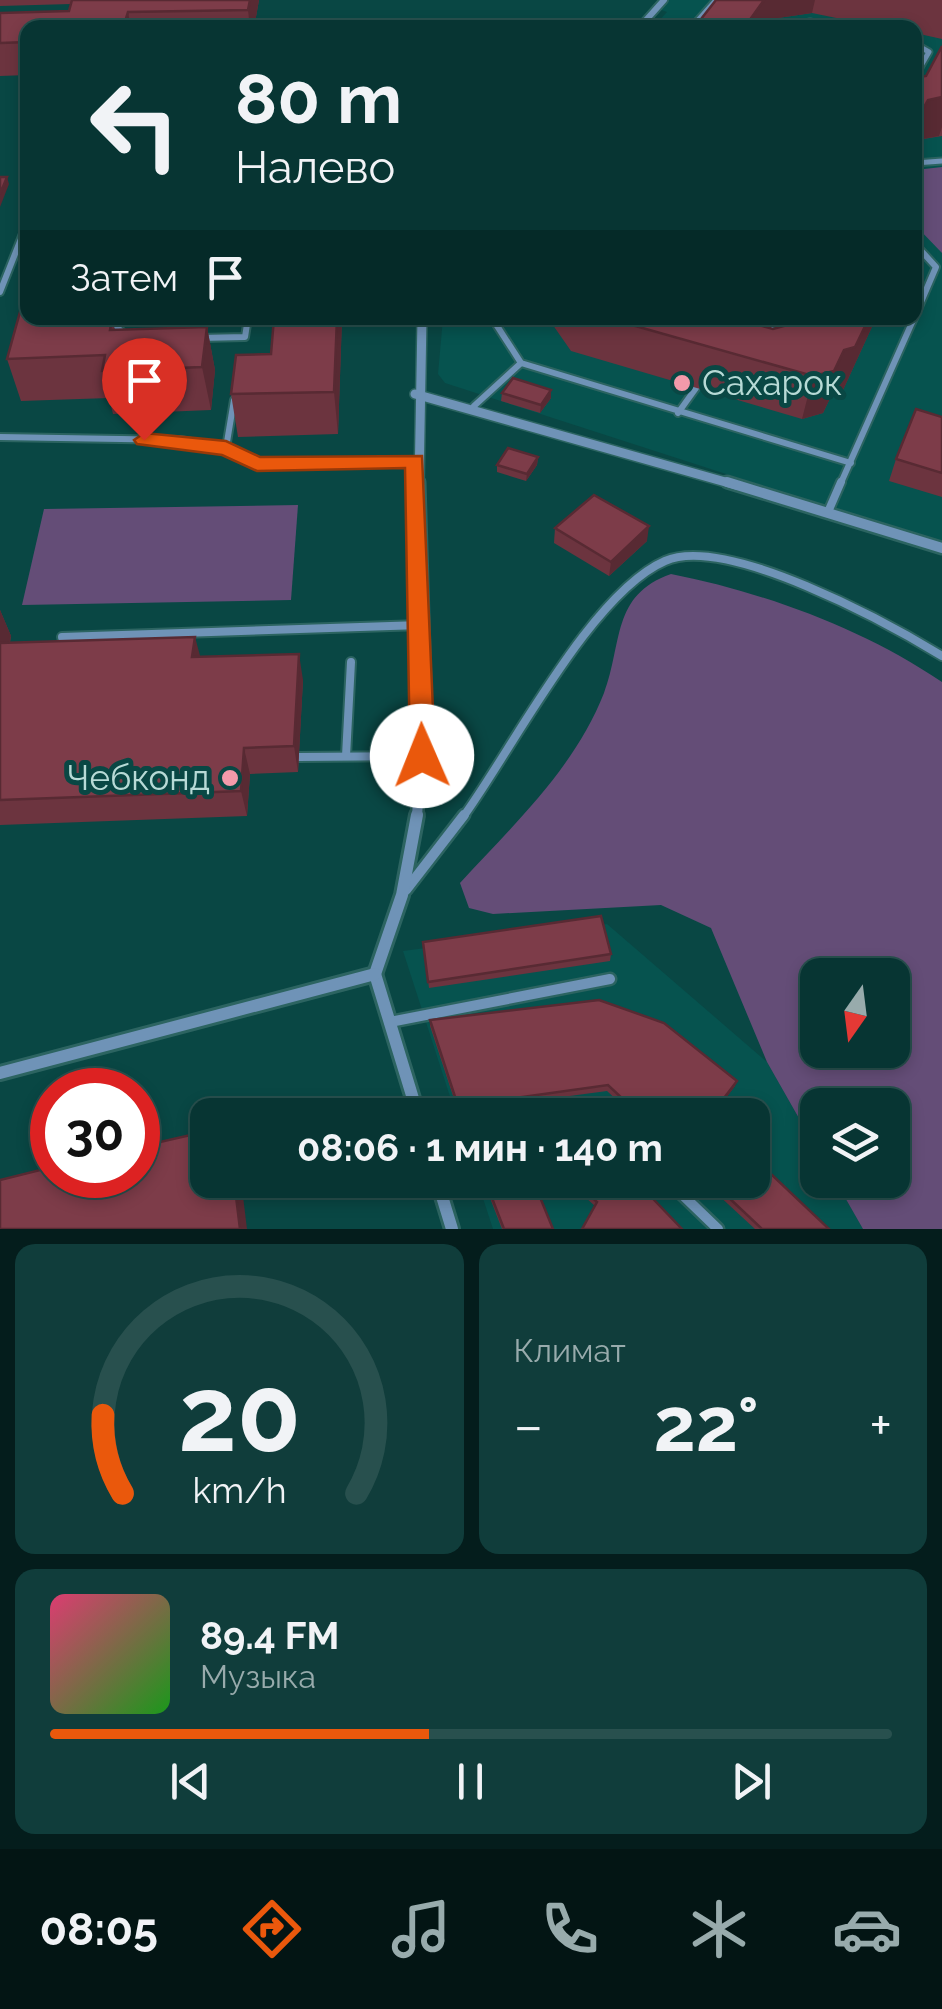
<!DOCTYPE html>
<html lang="ru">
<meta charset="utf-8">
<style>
body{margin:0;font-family:Raleway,sans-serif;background:#103d3b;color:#f1f3f6;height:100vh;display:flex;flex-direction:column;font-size:38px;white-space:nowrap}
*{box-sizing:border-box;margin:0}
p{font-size:32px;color:#98abac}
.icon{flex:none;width:55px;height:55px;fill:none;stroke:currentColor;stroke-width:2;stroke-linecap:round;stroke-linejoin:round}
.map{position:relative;height:1229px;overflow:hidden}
.drawer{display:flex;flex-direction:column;gap:15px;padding:15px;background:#041d1c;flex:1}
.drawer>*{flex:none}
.guide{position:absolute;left:20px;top:20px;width:902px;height:305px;border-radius:20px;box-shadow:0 5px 15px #0003,0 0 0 2px #28504e;background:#073533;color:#f1f3f6;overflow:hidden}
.needle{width:65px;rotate:194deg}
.buttons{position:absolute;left:800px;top:958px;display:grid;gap:20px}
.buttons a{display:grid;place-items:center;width:110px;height:110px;border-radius:20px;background:#073533;box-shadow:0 5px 15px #0003,0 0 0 2px #28504e;font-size:50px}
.speed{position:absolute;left:30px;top:1068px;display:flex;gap:20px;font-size:50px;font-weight:700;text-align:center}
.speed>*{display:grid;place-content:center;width:130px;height:130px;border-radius:50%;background:#073533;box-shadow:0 5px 15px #0003,0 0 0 2px #28504e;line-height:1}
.speed .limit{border:15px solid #d22;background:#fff;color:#111}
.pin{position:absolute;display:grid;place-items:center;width:85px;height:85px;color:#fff;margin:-102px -42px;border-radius:50% 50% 50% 0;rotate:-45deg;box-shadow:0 0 10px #0007}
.pin .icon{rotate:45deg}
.me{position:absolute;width:110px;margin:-55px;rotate:359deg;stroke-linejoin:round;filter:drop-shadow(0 0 8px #0008)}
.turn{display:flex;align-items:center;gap:35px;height:210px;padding:0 50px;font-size:45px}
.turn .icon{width:130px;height:130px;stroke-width:2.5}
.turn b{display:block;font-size:70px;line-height:85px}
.then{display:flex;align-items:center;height:95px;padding:0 50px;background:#0003;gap:20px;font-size:38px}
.big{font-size:75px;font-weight:700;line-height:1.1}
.drawer .tile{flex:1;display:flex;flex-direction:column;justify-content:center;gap:15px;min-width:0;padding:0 35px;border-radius:20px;background:#103d3b}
.drawer .dial{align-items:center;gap:0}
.dial svg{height:260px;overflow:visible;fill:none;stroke:#28504e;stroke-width:7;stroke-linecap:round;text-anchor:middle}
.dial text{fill:#f1f3f6;stroke:none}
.song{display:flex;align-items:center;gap:30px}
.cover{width:120px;height:120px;border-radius:15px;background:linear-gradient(135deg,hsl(340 70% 55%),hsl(120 70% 35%))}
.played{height:10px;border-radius:5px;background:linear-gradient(90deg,#ea580c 45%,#28504e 45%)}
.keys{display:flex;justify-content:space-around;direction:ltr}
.heat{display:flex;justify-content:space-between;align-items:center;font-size:55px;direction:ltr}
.drawer .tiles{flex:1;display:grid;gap:15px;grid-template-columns:1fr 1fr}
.tile:last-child{grid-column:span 2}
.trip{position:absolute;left:190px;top:1098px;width:580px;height:100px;border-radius:20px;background:#073533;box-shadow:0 5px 15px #0003,0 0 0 2px #28504e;font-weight:700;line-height:100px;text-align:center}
.tab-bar{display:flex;height:160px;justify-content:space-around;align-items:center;background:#031514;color:#98abac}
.tab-bar .icon{width:70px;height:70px}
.tab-bar .on{color:#ea580c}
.tab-bar b{font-size:45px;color:#f1f3f6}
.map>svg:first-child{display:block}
.built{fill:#06534f}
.green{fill:#644d77;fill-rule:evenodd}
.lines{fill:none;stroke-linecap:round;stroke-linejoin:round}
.lane-far3-casing{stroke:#2c6461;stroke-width:9}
.lane-far2-casing{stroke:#2c6461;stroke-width:10}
.lane-far1-casing{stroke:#2c6461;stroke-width:12}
.lane-casing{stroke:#2c6461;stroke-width:15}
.street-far3-casing{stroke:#2c6461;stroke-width:10}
.street-far2-casing{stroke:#2c6461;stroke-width:12}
.street-far1-casing{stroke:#2c6461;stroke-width:15}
.street-casing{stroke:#2c6461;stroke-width:18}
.lane-far3{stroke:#6f93b7;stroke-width:5}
.lane-far2{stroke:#6f93b7;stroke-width:6}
.lane-far1{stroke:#6f93b7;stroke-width:8}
.lane{stroke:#6f93b7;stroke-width:10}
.street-far3{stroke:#6f93b7;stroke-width:6}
.street-far2{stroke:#6f93b7;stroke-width:9}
.street-far1{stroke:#6f93b7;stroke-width:10}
.street{stroke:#6f93b7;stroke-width:12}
.wall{fill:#6c343f}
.shaded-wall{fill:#582a33}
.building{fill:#7d3c49;stroke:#582a33;stroke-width:2.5}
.route{fill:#ea580c;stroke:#983908;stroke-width:2.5}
.poi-dot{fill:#f39aaa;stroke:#094744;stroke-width:4}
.labels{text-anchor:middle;stroke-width:10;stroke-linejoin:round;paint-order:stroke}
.poi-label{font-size:35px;fill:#b7dad6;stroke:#094744;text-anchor:start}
</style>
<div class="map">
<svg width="942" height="1229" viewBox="0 0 942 1229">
<rect width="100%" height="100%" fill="#094744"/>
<g class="built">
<path d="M664,0H942V544L445,383L438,374L443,318H915V28L653,27L667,12L656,8Z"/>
<path d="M607,924L767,1062L817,1150L818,1180H835L863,1229H493L477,1180H752V1115H456L403,951Z"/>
</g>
<g class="green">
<path d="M942,167V253L915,225V170Z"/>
<path d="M298,505L291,600L22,605L44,509Z"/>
<path d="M671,574C766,593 862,628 942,682V1229H863L835,1180H892V1105H818L817,1150L767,1062L711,928L661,905L493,914L469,908L460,883C514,824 574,769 604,693C623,643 611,595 671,574ZM818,975H892V1050H818Z"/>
</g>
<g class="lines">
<g class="lane-far3-casing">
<g id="lane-far3">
<path d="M691,28L716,0"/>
<path d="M782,28L810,22L836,28"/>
<path d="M854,28L858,22"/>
<path d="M915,44L929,52L915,76"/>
<path d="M915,163L942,161"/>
</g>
</g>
<g class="lane-far2-casing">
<g id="lane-far2">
<path d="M915,244L936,267L915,316"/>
<path d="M0,292L28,221"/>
<path d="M118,318L117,327L125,335"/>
<path d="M492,318L521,363L851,463"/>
<path d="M764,336L776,318"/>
<path d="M199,338L245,337L248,318"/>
<path d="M474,406L521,363"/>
<path d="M678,413L696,388"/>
<path d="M0,437L180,440L226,448L257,464L415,461"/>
<path d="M226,448L234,400"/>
<path d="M840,485L914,318"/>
</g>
</g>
<g class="lane-far1-casing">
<g id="lane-far1">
<path d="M828,512L841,482"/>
<path d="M62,637L421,625"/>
<path d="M346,756L351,662"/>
<path d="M299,757L422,756"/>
<path d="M463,817C512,750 591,593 665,561C726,534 888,623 942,656"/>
</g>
</g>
<g class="lane-casing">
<g id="lane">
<path d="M406,890L464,815"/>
<path d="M390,1022L610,979"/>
<path d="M667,1180L718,1229"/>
</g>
</g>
<g class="street-far3-casing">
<path id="street-far3" d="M639,28L664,0"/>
</g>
<g class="street-far2-casing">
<g id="street-far2">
<path d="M415,394L736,485"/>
<path d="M419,485L422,318"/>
</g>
</g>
<g class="street-far1-casing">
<g id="street-far1">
<path d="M727,482L942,548"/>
<path d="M417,817L425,683L419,482"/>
</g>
</g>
<g class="street-casing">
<g id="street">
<path d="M375,974L402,895L417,815"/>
<path d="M375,974L418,1115"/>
<path d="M0,1073L375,974"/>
<path d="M437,1180L452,1229"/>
</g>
</g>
<use href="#lane-far3" class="lane-far3"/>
<use href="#lane-far2" class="lane-far2"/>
<use href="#lane-far1" class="lane-far1"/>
<use href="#lane" class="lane"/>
<use href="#street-far3" class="street-far3"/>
<use href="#street-far2" class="street-far2"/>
<use href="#street-far1" class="street-far1"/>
<use href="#street" class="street"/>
</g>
<g class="wall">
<path d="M0,0H259L254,28H28V75L0,76V13L69,11L71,4L0,6Z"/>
<path d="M716,0H942V39L915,33V28H885L812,13L771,19Z"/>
<path d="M942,46V136L917,140L915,143V78L926,76Z"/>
<path d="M342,318L338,434L238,437L231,394L271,354Z"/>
<path d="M548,318H733L773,329L795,323L798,318H876L843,390L833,392L823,413L802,419L571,351Z"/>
<path d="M101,319H112L115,330L207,327L215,370L211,410L113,414L109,398L21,401L7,359Z"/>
<path d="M502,393L551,398L540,413L501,401Z"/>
<path d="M942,417V497L889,481L896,459Z"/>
<path d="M538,457L537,465L526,481L497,472V465Z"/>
<path d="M555,528L647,541L609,576L554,543Z"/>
<path d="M0,610L11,636L10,643L200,657L303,680L298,772L250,774L247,816L0,825Z"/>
<path d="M423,942L611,954L610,961L429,988Z"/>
<path d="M430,1020L735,1086L713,1115H633L607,1091L458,1111L430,1026Z"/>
<path d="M483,1180H533L553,1229H502Z"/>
<path d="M566,1180H635L595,1206Z"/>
<path d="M702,1180H752L829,1229H755Z"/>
</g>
<g class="shaded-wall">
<path d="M250,0H259L254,28H250L248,10Z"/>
<path d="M764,0H815L812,13L771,19L765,28H744Z"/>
<path d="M128,12L131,28H123Z"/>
<path d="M942,97V127L939,136L917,140L915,143L924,107L928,100Z"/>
<path d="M7,177L9,184L0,207V194Z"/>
<path d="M337,318H342L338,434L334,392Z"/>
<path d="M869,318H876L843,390L833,392L823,413L802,419L813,376L844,350Z"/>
<path d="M207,327L215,370L211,410L202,367Z"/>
<path d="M551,390V398L540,413L541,405Z"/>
<path d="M538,457L537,465L526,481L527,474Z"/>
<path d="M649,526L647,541L609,576L611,562Z"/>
<path d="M0,610L11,636L3,670L0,663Z"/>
<path d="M195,637L202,663L192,657Z"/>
<path d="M299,654L303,680L298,772L294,746Z"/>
<path d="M244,748L250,774L247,816L241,791Z"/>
<path d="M737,1081L735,1086L713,1115H711Z"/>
<path d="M234,1180H241L247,1229H240Z"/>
</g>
<g class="building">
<path d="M72,0H250L248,10L128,12L123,28H28V42L0,43V13L69,11Z"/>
<path d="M716,0H764L744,28H694Z"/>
<path d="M942,46V97L928,100L924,107L915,105V78L926,76Z"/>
<path d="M0,177H7L0,194Z"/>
<path d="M28,283V318H81V320L112,319L110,330L207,327L202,367L102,371L105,355L7,359Z"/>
<path d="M274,318H337L334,392L231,394L236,355L271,354Z"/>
<path d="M607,318H733L773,329L795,323L798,318H869L855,347L844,350L834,371L813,376Z"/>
<path d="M513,378L551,390L541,405L502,393Z"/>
<path d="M916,409L942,417V473L896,459Z"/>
<path d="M508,448L538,457L527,474L497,465Z"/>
<path d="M594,495L649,526L611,562L555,528Z"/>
<path d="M195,637L192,657L299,654L294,746L244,748L241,791L0,800V643Z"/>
<path d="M601,916L611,954L428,982L423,942Z"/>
<path d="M599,1000L664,1023L737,1081L711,1115H640L608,1085L458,1106L430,1020Z"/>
<path d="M208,1131V1180H234L240,1229H0V1180L52,1167V1175H138V1147Z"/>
<path d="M752,1156L829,1229H762L710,1180H752Z"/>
<path d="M485,1180H533L553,1229H504Z"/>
<path d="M573,1180H635L682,1229H582L597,1202Z"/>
</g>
<path class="route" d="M144,433L226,441L260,457L422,456L435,756L431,763L422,766L410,756L405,468L257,471L222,455L137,444L134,440Z"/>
<g class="poi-dot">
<circle cx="682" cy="383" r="10"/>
<circle cx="230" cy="778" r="10"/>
</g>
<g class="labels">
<g class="poi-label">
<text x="702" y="395">Сахарок</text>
<text x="210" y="790" text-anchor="end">Чебконд</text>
</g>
</g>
</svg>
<div class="buttons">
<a><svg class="needle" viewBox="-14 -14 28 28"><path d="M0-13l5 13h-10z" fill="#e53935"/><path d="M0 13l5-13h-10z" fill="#98abac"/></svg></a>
<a><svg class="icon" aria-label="layers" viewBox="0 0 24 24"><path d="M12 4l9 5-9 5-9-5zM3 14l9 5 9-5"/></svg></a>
</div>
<div class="speed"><div class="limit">30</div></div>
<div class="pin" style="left:144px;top:440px;background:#d93025"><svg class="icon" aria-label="arrive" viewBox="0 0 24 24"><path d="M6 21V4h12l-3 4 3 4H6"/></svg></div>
<svg class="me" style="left:422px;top:756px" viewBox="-20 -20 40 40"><circle r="19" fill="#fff"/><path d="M0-13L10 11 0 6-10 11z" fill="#ea580c"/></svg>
<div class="trip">08:06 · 1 мин · 140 m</div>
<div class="guide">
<div class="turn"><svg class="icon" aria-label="left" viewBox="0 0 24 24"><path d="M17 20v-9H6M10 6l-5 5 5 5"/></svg><div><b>80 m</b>Налево</div></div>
<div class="then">Затем<svg class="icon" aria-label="arrive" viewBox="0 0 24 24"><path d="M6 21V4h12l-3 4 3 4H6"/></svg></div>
</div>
</div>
<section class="drawer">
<div class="tiles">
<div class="tile dial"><svg viewBox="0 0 100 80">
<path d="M14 69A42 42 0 1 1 86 69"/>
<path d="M14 69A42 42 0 0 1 8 45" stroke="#ea580c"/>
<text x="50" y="56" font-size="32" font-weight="700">20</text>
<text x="50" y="72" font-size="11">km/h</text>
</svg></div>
<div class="tile"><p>Климат</p>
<div class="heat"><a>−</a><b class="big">22°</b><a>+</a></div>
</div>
<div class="tile">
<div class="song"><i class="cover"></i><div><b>89.4 FM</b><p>Музыка</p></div></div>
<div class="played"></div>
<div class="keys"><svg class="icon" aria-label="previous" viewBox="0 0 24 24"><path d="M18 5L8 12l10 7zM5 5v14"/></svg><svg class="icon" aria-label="pause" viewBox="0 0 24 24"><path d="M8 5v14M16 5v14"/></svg><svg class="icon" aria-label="next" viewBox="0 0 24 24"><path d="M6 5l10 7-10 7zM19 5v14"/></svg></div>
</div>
</div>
</section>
<nav class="tab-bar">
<b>08:05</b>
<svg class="icon on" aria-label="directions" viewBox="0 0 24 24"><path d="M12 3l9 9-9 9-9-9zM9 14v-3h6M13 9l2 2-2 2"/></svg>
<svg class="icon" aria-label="music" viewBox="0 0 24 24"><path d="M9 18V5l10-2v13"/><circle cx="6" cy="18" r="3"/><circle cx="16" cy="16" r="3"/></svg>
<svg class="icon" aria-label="phone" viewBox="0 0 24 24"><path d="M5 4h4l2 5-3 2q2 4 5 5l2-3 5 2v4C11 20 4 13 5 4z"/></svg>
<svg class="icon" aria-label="climate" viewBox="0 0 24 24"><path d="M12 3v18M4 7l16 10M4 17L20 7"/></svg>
<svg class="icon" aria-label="car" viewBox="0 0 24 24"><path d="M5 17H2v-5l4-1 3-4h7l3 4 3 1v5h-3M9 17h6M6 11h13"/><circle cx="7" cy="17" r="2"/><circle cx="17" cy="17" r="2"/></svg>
</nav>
